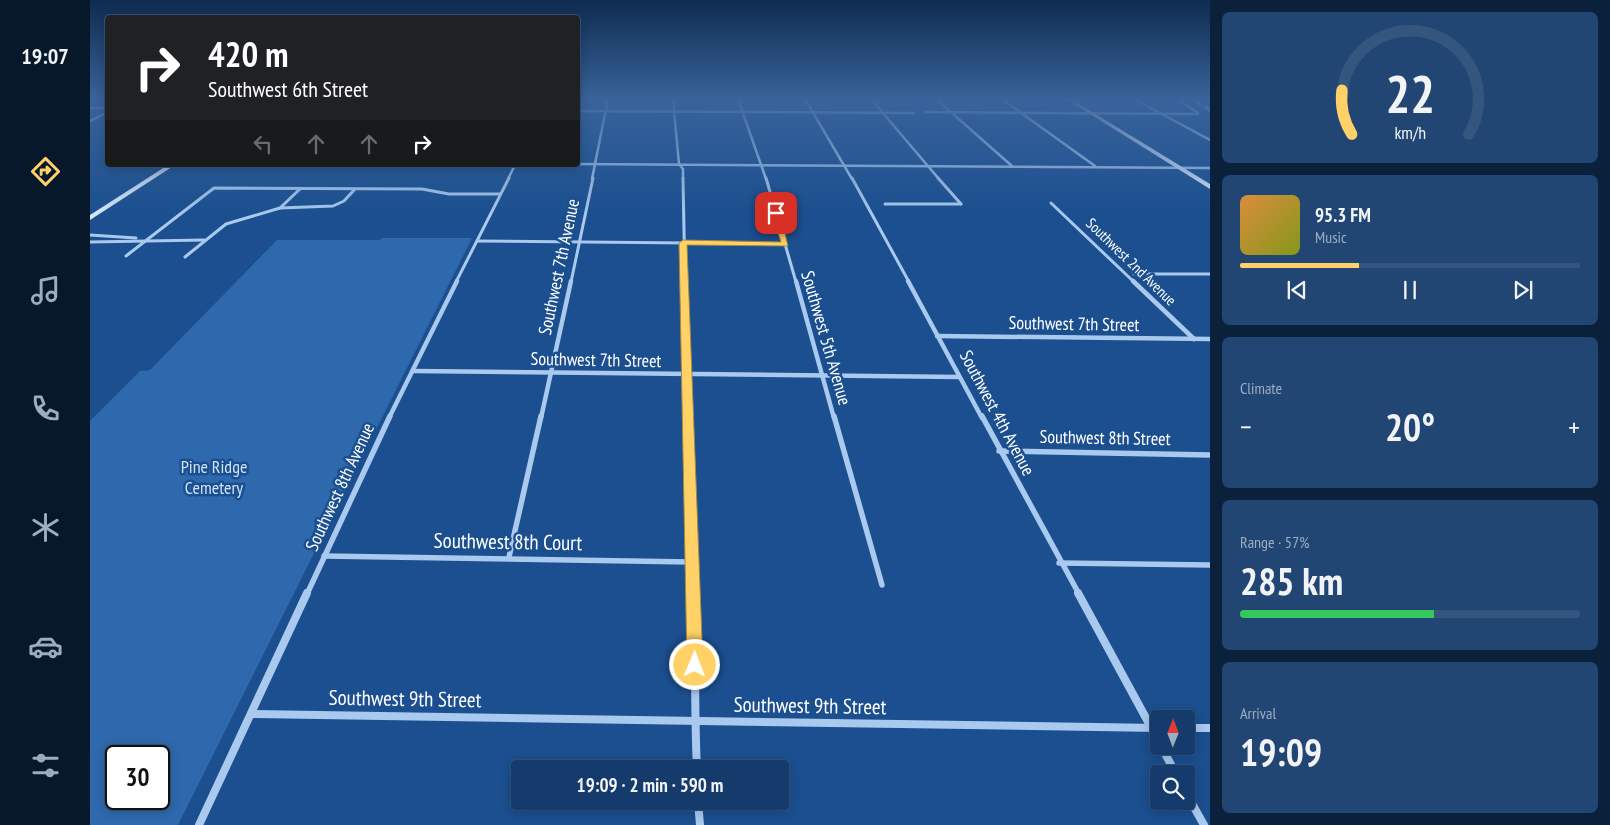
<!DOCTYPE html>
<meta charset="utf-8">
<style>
body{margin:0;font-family:"PT Sans Narrow",sans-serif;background:#214673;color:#f1f3f6;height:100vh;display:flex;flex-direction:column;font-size:19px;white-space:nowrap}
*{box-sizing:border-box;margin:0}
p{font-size:16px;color:#9dadc1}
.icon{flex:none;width:28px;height:28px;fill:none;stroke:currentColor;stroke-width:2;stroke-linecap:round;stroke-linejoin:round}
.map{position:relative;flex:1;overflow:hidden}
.side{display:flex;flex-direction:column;gap:12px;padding:12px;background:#0b203b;width:400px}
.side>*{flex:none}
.guide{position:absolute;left:15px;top:15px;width:475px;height:152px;border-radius:5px;box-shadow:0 2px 12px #0003,0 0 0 1px #33557e;background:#202124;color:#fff;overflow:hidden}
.needle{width:32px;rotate:1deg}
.buttons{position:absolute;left:1060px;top:710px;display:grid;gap:10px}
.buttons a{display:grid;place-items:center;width:45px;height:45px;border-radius:5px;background:#143b6b;box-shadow:0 2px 12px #0003,0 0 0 1px #33557e;font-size:25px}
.speed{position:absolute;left:15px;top:745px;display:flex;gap:10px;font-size:25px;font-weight:700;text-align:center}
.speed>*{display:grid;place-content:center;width:65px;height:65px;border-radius:50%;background:#143b6b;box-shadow:0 2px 12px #0003,0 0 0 1px #33557e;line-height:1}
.speed .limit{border:2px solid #111;border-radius:8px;background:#fff;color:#111}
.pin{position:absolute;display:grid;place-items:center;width:42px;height:42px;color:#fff;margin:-21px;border-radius:10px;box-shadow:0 2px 8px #0006}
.me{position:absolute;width:55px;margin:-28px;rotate:1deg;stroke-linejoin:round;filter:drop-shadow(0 0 4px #0008)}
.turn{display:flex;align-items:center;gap:18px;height:105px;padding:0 20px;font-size:22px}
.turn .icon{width:65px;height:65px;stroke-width:2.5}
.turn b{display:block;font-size:35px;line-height:42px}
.lanes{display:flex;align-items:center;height:48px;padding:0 20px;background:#0003;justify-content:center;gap:25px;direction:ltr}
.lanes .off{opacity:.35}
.big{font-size:38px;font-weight:700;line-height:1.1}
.side .card{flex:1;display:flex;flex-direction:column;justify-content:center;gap:8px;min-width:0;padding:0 18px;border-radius:8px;background:#214673}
.side .dial{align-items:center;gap:0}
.dial svg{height:130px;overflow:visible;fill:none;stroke:#33557e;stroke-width:7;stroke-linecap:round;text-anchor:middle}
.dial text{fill:#f1f3f6;stroke:none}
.song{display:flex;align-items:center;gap:15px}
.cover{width:60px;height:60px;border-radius:8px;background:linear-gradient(135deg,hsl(30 70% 55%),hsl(70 70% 35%))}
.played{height:5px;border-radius:2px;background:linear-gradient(90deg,#ffd166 35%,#33557e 35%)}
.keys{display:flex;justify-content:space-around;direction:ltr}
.heat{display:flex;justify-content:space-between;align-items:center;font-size:28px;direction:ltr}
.charge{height:8px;border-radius:4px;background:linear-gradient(90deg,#34c759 57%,#33557e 0)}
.trip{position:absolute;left:421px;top:760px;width:278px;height:50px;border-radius:5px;background:#143b6b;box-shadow:0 2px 12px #0003,0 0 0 1px #33557e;font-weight:700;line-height:50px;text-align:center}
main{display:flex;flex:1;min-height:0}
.tabs{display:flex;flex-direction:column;width:90px;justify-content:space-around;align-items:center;background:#08182b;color:#9dadc1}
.tabs .icon{width:35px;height:35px}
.tabs .active{color:#ffd166}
.tabs b{font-size:22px;color:#f1f3f6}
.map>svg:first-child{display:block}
.green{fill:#2e69ad;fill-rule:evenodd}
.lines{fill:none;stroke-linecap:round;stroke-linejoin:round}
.street-far4{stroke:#a9c9ee;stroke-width:2.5}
.street-far3{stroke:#a9c9ee;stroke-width:3}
.street-far2{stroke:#a9c9ee;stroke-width:4.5}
.street-far1{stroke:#a9c9ee;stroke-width:5.5}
.street{stroke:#a9c9ee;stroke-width:8}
.secondary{fill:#d6e6fa;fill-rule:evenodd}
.rail-casing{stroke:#fff;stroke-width:3}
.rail{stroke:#1b4f8f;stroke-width:2;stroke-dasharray:5;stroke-linecap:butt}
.route{fill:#ffd166;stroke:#a68842}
.labels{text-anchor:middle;stroke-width:5;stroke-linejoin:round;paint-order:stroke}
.far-street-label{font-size:15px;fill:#fff;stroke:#1b4f8f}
.street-label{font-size:18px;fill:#fff;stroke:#1b4f8f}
.park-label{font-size:18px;fill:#cfe3fa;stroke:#1b4f8f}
.near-street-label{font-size:21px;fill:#fff;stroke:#1b4f8f}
</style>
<main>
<nav class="tabs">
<b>19:07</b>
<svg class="icon active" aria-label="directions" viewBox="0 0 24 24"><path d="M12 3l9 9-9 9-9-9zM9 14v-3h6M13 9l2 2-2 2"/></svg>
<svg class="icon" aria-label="music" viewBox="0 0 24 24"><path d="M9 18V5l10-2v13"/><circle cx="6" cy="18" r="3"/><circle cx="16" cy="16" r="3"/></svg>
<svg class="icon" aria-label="phone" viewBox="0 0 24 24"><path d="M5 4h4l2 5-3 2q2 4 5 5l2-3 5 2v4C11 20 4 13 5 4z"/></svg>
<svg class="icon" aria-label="climate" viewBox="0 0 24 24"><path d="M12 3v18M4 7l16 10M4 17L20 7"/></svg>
<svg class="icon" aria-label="car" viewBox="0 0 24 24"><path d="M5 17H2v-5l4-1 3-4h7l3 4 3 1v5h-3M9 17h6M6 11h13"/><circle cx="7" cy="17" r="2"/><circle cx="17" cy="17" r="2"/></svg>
<svg class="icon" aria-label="filters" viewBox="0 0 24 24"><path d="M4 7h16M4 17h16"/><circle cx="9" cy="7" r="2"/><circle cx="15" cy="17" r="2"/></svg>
</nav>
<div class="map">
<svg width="1120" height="825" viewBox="0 0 1120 825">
<rect width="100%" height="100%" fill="#1b4f8f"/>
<path class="green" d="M292,238H382L88,825H0V421L50,371L60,370L187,240H290ZM26,756H69V799H26Z"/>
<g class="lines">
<g class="street-far4">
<path d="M583,99L589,164L593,169V179"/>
<path d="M648,99L676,179"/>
<path d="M715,99L762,179"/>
<path d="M781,99L849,179"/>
<path d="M846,99L922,166"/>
<path d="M912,99L1005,166"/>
<path d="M1044,99L1120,140"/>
<path d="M1088,99L1108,113"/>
<path d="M1116,99L1120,101"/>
<path d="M0,108H18"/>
<path d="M488,111L824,113"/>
<path d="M835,112L1108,114"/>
<path d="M0,121L18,112"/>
<path d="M488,164L1120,168"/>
<path d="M418,179L425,165"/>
<path d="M502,179L518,99"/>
</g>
<g class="street-far3">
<path d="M593,178L595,282"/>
<path d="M676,178L706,282"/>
<path d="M762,178L819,282"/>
<path d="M848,178L871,204"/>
<path d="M961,203L1044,282"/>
<path d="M795,204H871"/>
<path d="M190,208L210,189"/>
<path d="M0,235L46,238"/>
<path d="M387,241L695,244"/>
<path d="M0,242L114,240"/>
<path d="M36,256L124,188L332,189L359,194H410"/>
<path d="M95,257L136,224L190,208L243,206L254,201L265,189"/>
<path d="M1044,274H1120"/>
<path d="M366,282L419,178"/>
<path d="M481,282L503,178"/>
</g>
<g class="street-far2">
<path d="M595,281L598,418"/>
<path d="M706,281L744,418"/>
<path d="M818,281L892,418"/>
<path d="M1043,281L1104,339"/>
<path d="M847,336L1120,339"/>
<path d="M323,371L869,377"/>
<path d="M299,418L367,281"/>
<path d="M451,418L481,281"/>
</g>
<g class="street-far1">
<path d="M598,416L604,594"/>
<path d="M744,416L792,585"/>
<path d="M892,416L989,594"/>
<path d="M909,451L1120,455"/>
<path d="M234,556L601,562"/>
<path d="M419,557L451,416"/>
<path d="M969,563L1120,565"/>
<path d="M217,594L300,416"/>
</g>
<g class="street">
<path d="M604,593C606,652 604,710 607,769"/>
<path d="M988,593L1069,742"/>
<path d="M161,714L1069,728"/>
<path d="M1096,728H1120"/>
<path d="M1071,746L1086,774"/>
<path d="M1096,793L1114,825"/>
<path d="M608,801L610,825"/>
<path d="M109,825L217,593"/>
</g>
<g class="secondary">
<path d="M976,99H981L1120,184V189Z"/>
<path d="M78,165H85L0,220V215Z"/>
</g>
<g class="rail-casing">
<path id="rail" d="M1102,99L1120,110"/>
</g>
<use href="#rail" class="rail"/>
</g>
<linearGradient id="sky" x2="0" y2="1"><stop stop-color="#0f2b4f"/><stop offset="0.46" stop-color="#39639b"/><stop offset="1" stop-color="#39639b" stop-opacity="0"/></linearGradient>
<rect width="1120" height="215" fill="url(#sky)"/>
<path class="route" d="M686,211L690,213L698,246L597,245L613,665L611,671L605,673L599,671L597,665L589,243L593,240L691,242L682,213Z"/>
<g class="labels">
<g class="far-street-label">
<text transform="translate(1041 262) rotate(44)" y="5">Southwest 2nd Avenue</text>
</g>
<g class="street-label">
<text transform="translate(469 267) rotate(-78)" y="6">Southwest 7th Avenue</text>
<text transform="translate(984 324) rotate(1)" y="6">Southwest 7th Street</text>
<text transform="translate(736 338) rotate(74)" y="6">Southwest 5th Avenue</text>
<text transform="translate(506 360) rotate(1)" y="6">Southwest 7th Street</text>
<text transform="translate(907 413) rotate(62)" y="6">Southwest 4th Avenue</text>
<text transform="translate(1015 438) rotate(1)" y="6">Southwest 8th Street</text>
<text transform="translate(250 487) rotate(-65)" y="6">Southwest 8th Avenue</text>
</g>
<g class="park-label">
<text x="124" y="473">Pine Ridge<tspan x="124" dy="21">Cemetery</tspan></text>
</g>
<g class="near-street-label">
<text transform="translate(418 542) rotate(1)" y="7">Southwest 8th Court</text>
<text transform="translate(315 699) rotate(1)" y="7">Southwest 9th Street</text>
<text transform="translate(720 706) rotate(1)" y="7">Southwest 9th Street</text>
</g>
</g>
</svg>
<div class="buttons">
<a><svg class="needle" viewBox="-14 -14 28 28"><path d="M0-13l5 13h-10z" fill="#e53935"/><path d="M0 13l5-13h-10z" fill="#9dadc1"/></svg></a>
<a><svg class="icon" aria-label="search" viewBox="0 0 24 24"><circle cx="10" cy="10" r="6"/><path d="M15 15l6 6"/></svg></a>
</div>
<div class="speed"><div class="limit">30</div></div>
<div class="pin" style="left:686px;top:213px;background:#d93025"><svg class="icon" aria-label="arrive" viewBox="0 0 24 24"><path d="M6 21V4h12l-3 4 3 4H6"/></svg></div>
<svg class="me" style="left:605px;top:665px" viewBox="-20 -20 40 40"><circle r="17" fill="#ffd166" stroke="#fff" stroke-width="3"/><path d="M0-11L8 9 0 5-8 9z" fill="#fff"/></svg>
<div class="trip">19:09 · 2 min · 590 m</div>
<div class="guide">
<div class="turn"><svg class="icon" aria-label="right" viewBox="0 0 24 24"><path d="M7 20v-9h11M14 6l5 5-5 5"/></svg><div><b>420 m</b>Southwest 6th Street</div></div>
<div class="lanes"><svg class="icon off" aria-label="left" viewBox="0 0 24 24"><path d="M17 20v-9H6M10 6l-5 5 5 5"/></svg><svg class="icon off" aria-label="ahead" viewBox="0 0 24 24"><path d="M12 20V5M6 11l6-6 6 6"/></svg><svg class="icon off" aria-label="ahead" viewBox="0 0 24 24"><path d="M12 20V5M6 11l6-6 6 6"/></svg><svg class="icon" aria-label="right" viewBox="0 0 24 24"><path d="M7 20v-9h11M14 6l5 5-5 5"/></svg></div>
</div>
</div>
<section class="side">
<div class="card dial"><svg viewBox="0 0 100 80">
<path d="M14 69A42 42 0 1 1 86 69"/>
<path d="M14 69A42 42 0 0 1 8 42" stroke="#ffd166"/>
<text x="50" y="56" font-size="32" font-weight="700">22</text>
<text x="50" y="72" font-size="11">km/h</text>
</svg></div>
<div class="card">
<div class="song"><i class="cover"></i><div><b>95.3 FM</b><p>Music</p></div></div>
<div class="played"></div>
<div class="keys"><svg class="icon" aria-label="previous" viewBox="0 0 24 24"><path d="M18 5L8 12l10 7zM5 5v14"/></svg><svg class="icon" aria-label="pause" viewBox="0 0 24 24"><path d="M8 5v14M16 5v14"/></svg><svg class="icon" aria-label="next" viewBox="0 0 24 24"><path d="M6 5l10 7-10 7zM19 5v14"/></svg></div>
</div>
<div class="card"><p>Climate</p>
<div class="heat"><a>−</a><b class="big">20°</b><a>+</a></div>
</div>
<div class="card"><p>Range · 57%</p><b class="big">285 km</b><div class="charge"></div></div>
<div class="card"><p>Arrival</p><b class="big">19:09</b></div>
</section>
</main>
